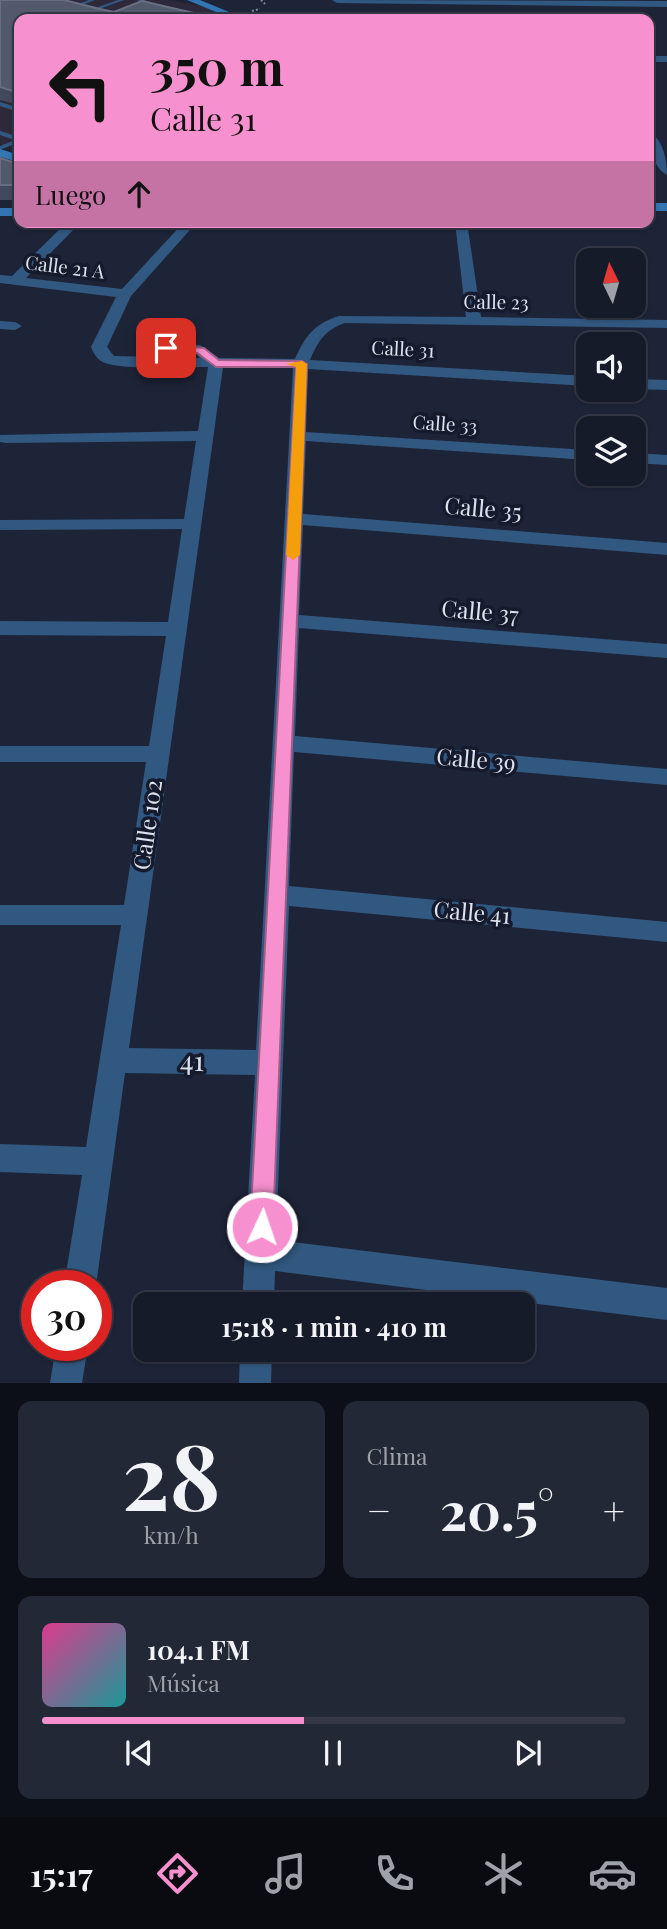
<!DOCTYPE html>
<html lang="es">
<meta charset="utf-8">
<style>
body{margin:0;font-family:"Playfair Display",serif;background:#232836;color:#f1f3f6;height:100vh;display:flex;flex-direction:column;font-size:26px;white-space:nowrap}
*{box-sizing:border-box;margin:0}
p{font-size:23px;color:#9ea1a8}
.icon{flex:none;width:38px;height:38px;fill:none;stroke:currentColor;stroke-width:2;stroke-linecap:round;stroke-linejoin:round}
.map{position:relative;height:1383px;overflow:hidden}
.side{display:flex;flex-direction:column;gap:18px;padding:18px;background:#0c0f17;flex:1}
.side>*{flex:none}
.top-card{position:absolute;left:14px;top:14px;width:640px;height:214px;border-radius:14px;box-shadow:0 2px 5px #0004,0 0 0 2px #353947;background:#f790ce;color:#111;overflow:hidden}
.needle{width:46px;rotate:355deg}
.tools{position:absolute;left:576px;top:248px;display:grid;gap:14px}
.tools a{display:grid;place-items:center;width:70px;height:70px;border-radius:14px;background:#161b2a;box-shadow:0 2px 5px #0004,0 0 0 2px #353947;font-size:35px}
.speed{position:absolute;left:21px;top:1270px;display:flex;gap:14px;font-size:35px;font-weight:700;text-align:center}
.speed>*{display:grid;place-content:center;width:91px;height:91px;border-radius:50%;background:#161b2a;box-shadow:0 2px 5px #0004,0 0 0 2px #353947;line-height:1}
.speed .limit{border:10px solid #d22;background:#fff;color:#111}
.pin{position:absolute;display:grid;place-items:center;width:60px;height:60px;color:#fff;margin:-30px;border-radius:14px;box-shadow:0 4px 10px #0006}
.me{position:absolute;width:77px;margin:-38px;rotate:3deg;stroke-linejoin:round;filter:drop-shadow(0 0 5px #0008)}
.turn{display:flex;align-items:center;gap:24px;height:147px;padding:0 21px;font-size:32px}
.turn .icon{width:91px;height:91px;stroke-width:2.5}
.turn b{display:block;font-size:49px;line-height:60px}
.then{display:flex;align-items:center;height:66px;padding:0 21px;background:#0003;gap:14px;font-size:26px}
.big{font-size:52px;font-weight:700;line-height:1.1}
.side .widget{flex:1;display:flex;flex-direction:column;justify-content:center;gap:10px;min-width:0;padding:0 24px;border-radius:14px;background:#232836}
.side .dial{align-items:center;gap:0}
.dial b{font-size:91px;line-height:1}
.song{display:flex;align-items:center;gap:21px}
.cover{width:84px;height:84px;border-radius:10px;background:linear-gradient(135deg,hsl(330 70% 55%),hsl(180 70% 35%))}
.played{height:7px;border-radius:4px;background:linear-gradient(90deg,#f790ce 45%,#353947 45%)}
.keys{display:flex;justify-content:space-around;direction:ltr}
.heat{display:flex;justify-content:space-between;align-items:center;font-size:38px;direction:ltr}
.side .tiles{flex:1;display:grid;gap:18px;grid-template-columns:1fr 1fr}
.widget:last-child{grid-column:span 2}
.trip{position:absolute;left:133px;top:1292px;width:402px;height:70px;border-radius:14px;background:#161b2a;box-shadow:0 2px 5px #0004,0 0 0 2px #353947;font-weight:700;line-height:70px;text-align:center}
.menu{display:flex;height:112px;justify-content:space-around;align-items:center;background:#090b11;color:#9ea1a8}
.menu .icon{width:49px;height:49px}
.menu .selected{color:#f790ce}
.menu b{font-size:32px;color:#f1f3f6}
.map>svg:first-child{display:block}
.commercial{fill:#2e293a}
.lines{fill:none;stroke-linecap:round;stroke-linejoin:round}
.path{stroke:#818696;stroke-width:2;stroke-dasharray:2 2;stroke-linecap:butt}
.lane{fill:#315880;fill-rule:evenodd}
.street{fill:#315880;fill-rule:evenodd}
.secondary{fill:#3374b3;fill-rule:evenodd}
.wall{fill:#42485d}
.building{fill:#52596d;stroke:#686e81;stroke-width:2}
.route{fill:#f790ce;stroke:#a15e86;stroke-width:2}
.slow{fill:#f59e0b}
.labels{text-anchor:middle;stroke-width:7;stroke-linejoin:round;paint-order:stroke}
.far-street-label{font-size:19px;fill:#dce1ee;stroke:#151a2d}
.street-label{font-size:23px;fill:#dce1ee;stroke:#151a2d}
.near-street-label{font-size:28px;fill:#dce1ee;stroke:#151a2d}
</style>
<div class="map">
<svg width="667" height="1383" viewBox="0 0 667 1383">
<rect width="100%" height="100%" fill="#1e2438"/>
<path class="commercial" d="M0,0H167L202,6L235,19H19V150L0,144Z"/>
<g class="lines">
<g class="path">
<path d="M261,0L265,4"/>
<path d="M252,11L260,9"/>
</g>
<g class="lane">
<path d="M89,0H95L74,8L70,7Z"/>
<path d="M118,0H124L88,13L84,12Z"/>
<path d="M137,0H144L160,6L156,7Z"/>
<path d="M0,102L19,108V112L0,106Z"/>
<path d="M0,131L19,137V142L0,150V146L15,140L0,135Z"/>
</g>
<g class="street">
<path d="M332,0L667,1V7L337,3Z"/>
<rect x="649" y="56" width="18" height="6"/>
<path d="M649,132C663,139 667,160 667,175C653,168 649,146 649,132Z"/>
<path d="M67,222H81L26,278L122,289L184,222H197L131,296L107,347L114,356L200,358L196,354L141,351L138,348L146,343L200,345L219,358L295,359C305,336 314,324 339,316L466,317L455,222H467L481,317L667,320V328L345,323C325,330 318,341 310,360L588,376V386L308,369L306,432L588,450V460L306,441L303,514L667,543V555L303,525L299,615L667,644V658L299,628L295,736L667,769V785L294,752L289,886L667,922V942L289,906L276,1240L667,1288V1320L275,1271L274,1304H242L255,1075L125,1073L96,1286H64L82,1175L0,1172V1144L86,1147L121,925H0V905H124L146,762H0V746H149L166,636L0,635V621L168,622L182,529L0,530V520L184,519L196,441L6,443L0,442V435L198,431L208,367C187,367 116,371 101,361C96,358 93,352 91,347L116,297L0,283V275L12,276ZM223,367L293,368L256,1050L129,1048Z"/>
<path d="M0,321L15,322L22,326L15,330L0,329Z"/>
<path d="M634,379L667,380V390L634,389Z"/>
<path d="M634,453L667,455V465L634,463Z"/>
<path d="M56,1346H88L82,1383H50Z"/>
<path d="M240,1349H272L271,1383H239Z"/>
</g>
<g class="secondary">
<path d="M187,0H200L246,19H233Z"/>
<path d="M0,149L19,155V162L0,157Z"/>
<rect x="649" y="203" width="18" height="8"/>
<rect x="0" y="208" width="19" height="8"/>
</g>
</g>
<g class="wall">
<path d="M0,0L100,9L114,12L198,14L19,19V105L0,100Z"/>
<path d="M0,158L19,164V200H0Z"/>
</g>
<g class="building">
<path d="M0,0H64L100,9L114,12L142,1L198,14L215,19H19V93L0,87Z"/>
<path d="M0,158L19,164V185H0Z"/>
</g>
<path class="route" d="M166,345L204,348L219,360L302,361L307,364L273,1227L270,1235L262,1238L254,1235L250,1227L296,367H216L197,353L162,350L161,348Z"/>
<path class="slow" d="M302,361L307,364L300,555L293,560L286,555L296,367L286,364Z"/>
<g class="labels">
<g class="far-street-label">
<text transform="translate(65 267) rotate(7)" y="7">Calle 21 A</text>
<text transform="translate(496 302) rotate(1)" y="7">Calle 23</text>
<text transform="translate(403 349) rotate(3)" y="7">Calle 31</text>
<text transform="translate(445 424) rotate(4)" y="7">Calle 33</text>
</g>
<g class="street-label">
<text transform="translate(483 509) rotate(5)" y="8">Calle 35</text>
<text transform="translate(480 612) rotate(5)" y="8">Calle 37</text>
<text transform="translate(476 760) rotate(5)" y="8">Calle 39</text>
<text transform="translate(148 825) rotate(-82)" y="8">Calle 102</text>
<text transform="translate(472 913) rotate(5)" y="8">Calle 41</text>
</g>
<g class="near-street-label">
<text transform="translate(192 1061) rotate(1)" y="10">41</text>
</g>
</g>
</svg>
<div class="tools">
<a><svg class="needle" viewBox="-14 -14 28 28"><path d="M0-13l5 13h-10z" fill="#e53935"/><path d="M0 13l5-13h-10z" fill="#9ea1a8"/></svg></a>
<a><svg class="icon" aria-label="sound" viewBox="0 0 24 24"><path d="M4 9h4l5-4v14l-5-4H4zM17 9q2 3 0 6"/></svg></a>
<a><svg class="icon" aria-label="layers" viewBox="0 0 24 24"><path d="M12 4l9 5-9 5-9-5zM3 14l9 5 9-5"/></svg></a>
</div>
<div class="speed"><div class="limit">30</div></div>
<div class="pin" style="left:166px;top:348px;background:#d93025"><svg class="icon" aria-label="arrive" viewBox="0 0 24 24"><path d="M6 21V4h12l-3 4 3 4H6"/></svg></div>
<svg class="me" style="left:262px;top:1227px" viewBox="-20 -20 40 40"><circle r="17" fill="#f790ce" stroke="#fff" stroke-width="3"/><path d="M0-11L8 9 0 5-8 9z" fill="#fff"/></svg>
<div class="trip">15:18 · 1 min · 410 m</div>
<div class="top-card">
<div class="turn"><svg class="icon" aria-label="left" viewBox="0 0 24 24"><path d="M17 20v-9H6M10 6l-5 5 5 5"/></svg><div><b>350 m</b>Calle 31</div></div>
<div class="then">Luego<svg class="icon" aria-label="ahead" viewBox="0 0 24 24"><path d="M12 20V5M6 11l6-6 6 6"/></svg></div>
</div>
</div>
<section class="side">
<div class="tiles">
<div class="widget dial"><b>28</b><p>km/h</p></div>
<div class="widget"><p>Clima</p>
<div class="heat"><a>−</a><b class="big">20.5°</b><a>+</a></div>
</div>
<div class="widget">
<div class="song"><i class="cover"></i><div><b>104.1 FM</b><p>Música</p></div></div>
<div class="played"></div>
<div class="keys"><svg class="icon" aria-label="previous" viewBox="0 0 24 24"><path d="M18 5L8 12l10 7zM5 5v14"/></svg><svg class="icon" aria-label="pause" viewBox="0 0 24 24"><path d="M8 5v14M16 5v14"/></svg><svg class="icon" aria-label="next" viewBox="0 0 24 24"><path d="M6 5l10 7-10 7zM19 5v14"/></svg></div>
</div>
</div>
</section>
<nav class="menu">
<b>15:17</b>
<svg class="icon selected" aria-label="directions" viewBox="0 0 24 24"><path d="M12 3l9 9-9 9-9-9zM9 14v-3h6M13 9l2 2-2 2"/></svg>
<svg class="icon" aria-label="music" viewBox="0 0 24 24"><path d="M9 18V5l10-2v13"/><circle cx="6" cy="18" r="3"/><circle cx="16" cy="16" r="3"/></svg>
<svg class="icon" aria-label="phone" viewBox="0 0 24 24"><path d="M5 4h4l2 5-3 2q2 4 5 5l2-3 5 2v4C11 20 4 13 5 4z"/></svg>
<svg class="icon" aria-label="climate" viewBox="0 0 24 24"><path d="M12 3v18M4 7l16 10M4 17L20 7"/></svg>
<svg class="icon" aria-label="car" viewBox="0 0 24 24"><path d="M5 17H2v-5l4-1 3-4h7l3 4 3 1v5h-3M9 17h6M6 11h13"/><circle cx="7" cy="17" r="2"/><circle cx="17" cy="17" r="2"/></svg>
</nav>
